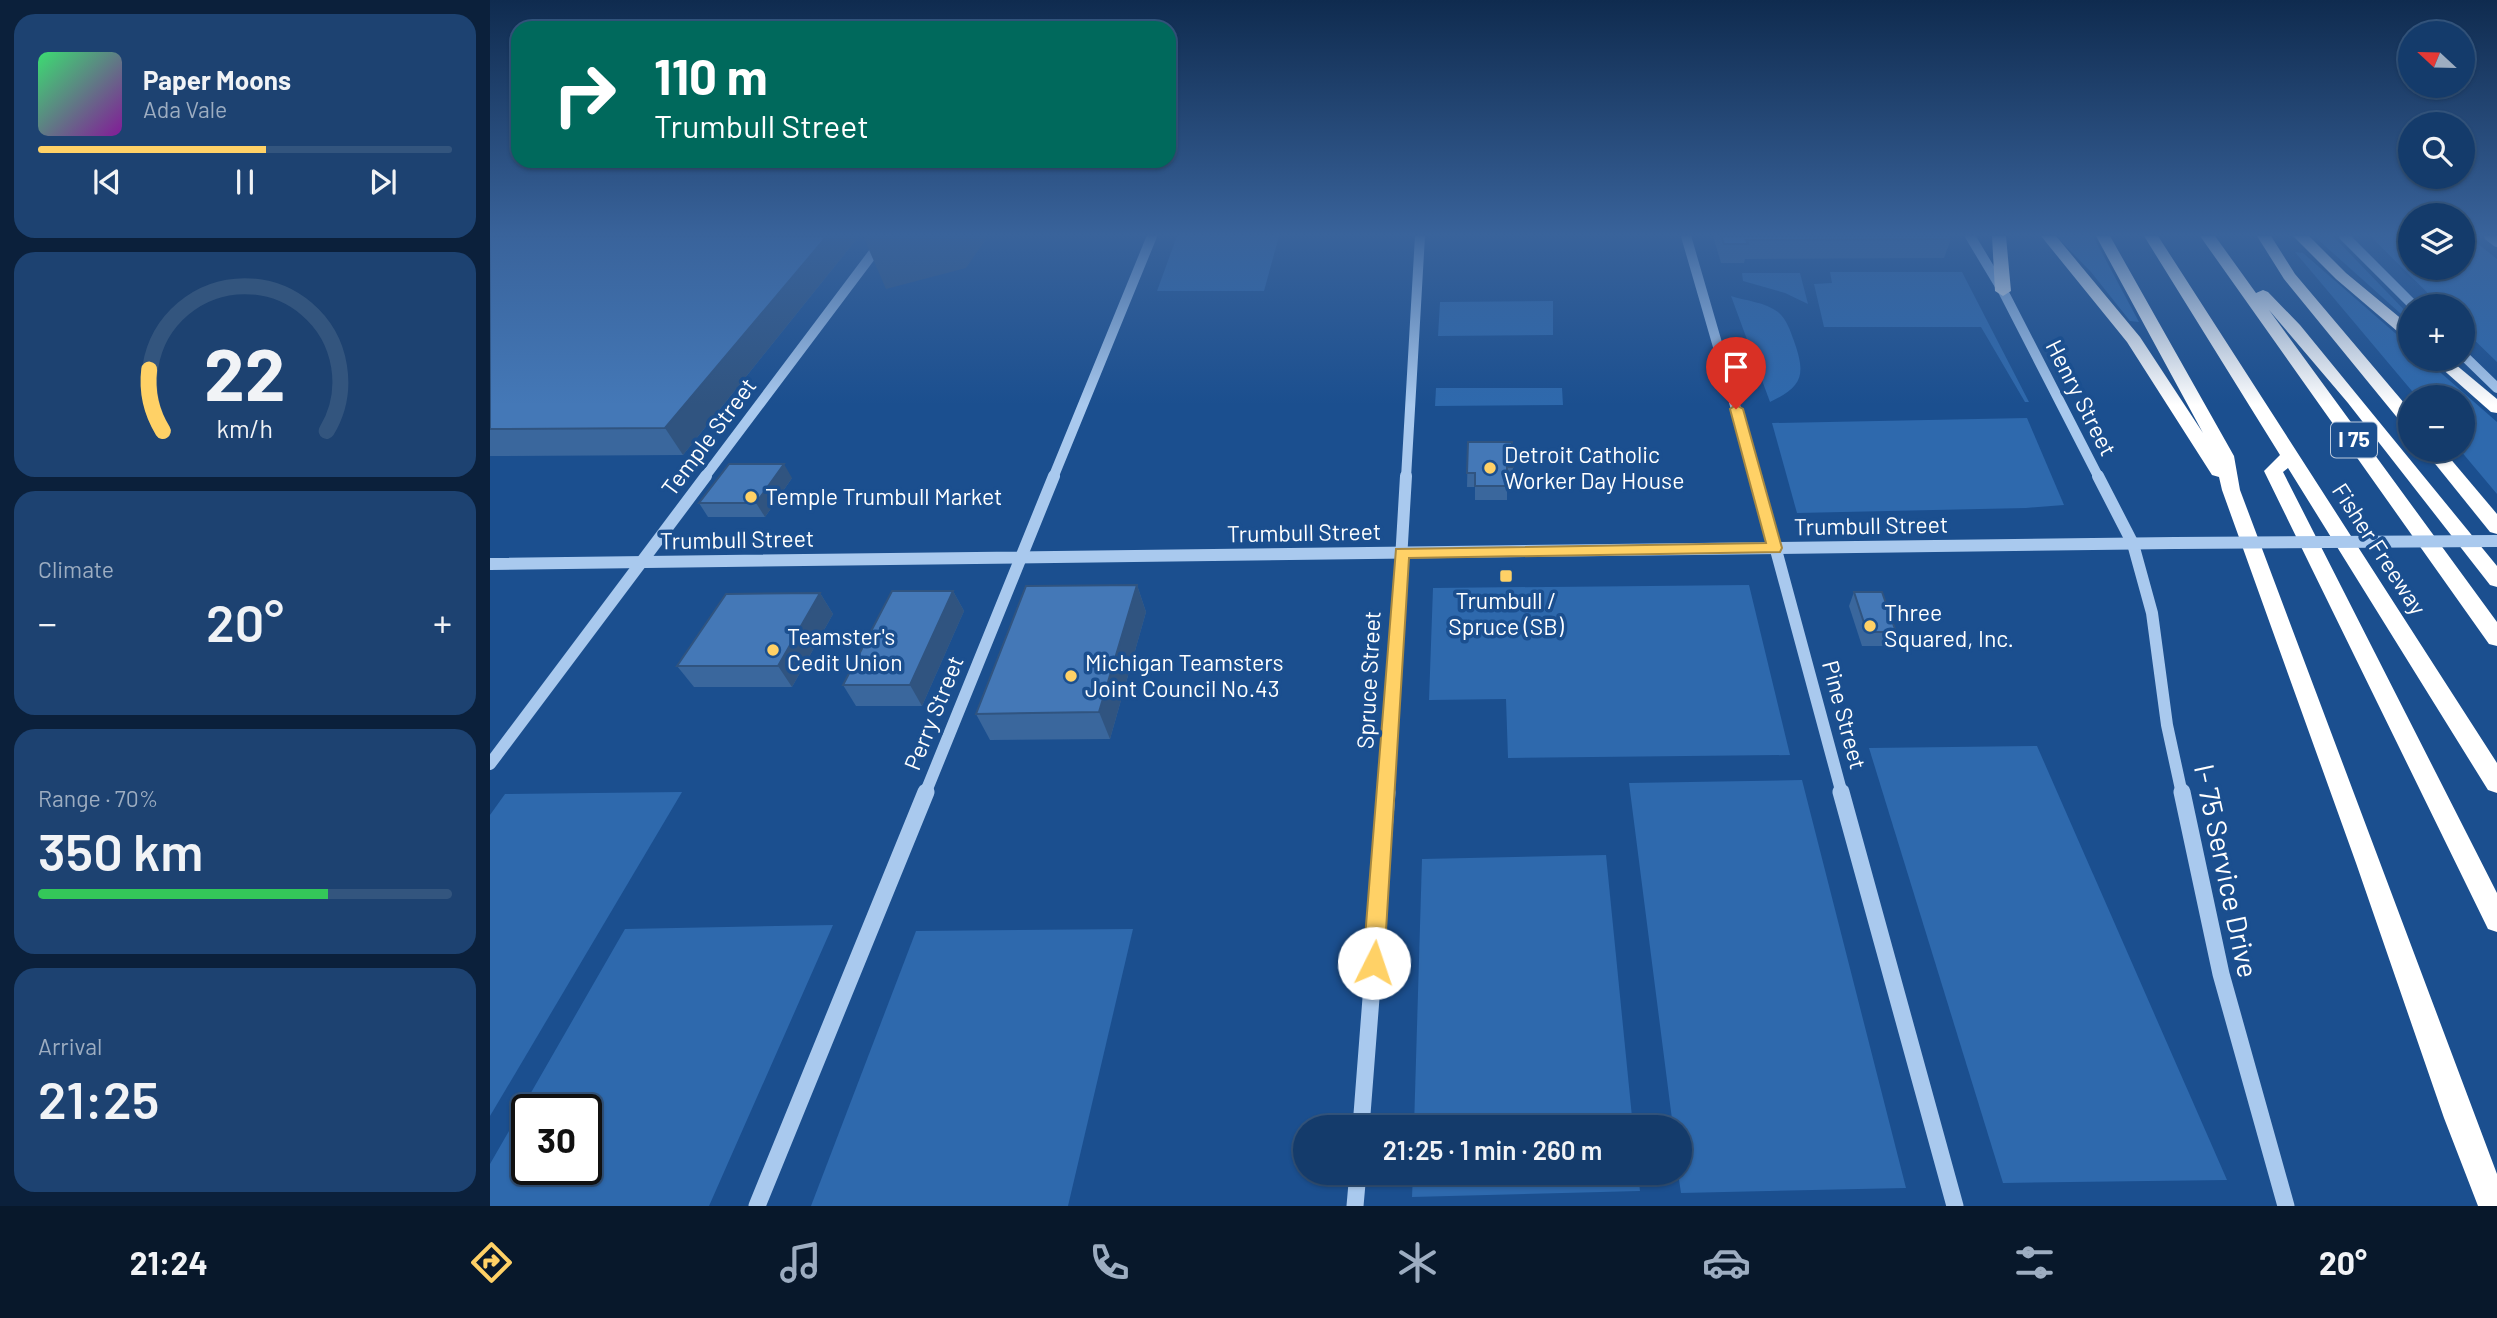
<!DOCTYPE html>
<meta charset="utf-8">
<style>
body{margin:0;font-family:Barlow,sans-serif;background:#1d4271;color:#f1f3f6;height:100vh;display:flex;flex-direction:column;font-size:26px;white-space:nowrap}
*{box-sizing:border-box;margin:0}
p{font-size:23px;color:#9dadc1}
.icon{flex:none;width:38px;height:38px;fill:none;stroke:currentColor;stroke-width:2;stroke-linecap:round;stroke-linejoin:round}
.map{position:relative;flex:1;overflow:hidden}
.drawer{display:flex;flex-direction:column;gap:14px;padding:14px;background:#0b203b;width:490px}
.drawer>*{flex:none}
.hud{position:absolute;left:21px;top:21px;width:665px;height:147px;border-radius:21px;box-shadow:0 2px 5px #0004,0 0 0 2px #33557e;background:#00695c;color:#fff;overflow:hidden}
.needle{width:46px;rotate:292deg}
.buttons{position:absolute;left:1908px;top:21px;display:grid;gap:14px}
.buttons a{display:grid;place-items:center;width:77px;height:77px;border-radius:50%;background:#143b6b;box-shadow:0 2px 5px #0004,0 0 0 2px #33557e;font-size:35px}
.speed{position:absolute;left:21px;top:1094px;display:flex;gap:14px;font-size:35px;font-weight:700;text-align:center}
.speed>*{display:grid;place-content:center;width:91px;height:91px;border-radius:50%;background:#143b6b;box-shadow:0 2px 5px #0004,0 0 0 2px #33557e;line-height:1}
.speed .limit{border:4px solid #111;border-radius:10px;background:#fff;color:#111}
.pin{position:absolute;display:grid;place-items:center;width:60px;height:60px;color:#fff;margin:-72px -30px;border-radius:50% 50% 50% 0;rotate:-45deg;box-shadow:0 0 7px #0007}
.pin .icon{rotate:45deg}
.me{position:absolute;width:77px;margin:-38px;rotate:4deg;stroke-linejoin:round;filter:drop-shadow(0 0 5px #0008)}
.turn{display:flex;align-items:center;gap:24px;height:147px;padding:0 28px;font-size:32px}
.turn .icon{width:91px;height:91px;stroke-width:2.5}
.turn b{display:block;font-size:49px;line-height:60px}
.big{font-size:52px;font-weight:600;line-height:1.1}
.drawer .card{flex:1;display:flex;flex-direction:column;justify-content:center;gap:10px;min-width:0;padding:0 24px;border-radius:21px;background:#1d4271}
.drawer .dial{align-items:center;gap:0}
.dial svg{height:182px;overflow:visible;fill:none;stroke:#33557e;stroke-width:7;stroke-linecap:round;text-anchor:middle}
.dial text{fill:#f1f3f6;stroke:none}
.song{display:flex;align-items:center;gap:21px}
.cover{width:84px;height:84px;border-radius:10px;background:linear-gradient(135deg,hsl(140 70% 55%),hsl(290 70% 35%))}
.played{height:7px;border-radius:4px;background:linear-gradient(90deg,#ffd166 55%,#33557e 55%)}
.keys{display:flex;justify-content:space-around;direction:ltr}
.heat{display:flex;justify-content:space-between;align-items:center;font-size:38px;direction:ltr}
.charge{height:10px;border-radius:5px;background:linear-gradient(90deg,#34c759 70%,#33557e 0)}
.trip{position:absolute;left:803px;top:1115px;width:399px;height:70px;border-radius:35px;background:#143b6b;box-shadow:0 2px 5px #0004,0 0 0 2px #33557e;font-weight:600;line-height:70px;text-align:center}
.menu{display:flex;height:112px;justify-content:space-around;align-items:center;background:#08182b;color:#9dadc1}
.menu .icon{width:49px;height:49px}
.menu .current{color:#ffd166}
.menu b{font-size:32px;color:#f1f3f6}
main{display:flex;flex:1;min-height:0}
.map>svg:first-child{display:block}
.green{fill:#2e69ad;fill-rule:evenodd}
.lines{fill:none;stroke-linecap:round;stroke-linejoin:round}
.minor-far2{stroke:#a9c9ee;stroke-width:10}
.minor-far1{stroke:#a9c9ee;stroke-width:12}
.minor{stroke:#a9c9ee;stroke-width:17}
.highway{fill:#fff;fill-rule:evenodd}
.minor-bridge{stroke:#a9c9ee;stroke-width:12}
.wall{fill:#3a679d}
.shaded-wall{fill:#305480}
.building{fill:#4478b7;stroke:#305480;stroke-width:2}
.route{fill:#ffd166;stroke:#a68842;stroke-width:2}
.poi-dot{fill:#ffd166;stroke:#1b4f8f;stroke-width:2.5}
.labels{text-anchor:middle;stroke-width:7;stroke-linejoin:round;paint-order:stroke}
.shield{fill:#1b4f8f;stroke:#bbcadd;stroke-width:2}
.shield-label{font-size:21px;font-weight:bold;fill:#fff}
.street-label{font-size:23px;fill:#fff;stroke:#1b4f8f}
.poi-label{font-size:23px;fill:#fff;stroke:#1b4f8f;text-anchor:start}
.near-street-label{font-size:28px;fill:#fff;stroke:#1b4f8f}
</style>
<main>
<section class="drawer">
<div class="card">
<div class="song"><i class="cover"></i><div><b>Paper Moons</b><p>Ada Vale</p></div></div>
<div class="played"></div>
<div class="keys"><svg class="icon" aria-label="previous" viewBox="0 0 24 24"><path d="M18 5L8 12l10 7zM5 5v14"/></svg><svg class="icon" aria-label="pause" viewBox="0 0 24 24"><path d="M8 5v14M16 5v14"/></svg><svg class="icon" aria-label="next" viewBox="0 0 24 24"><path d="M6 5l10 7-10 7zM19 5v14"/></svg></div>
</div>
<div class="card dial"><svg viewBox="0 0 100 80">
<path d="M14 69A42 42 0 1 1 86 69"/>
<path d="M14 69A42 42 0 0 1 8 42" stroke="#ffd166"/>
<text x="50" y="56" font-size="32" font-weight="700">22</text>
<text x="50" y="72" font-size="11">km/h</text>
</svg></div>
<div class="card"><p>Climate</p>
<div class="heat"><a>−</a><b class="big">20°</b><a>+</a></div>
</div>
<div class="card"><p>Range · 70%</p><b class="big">350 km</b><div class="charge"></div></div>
<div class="card"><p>Arrival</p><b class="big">21:25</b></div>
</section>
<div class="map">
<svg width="2007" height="1206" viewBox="0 0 2007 1206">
<rect width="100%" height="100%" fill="#1b4f8f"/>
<g class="green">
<path d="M687,236H789L774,291H667Z"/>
<path d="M1566,236H1603L1649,322L1640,321L1601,272Z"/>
<path d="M1824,236H1843L1920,316V322Z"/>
<path d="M1880,236H1920V268H1972V236H1978L2007,259V362L1972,328V306H1951Z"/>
<path d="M1805,252L1813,253L1920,346V359H1935L2007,422V494L1970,450L1972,397H1927Z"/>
<path d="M1340,272H1472L1539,402H1535L1491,327H1334L1324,284L1342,283Z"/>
<path d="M1252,273H1310L1318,304L1295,293L1253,281Z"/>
<path d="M1241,296C1256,301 1275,302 1288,312C1297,320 1300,330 1304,341C1316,375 1313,386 1280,402Z"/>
<path d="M1063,301V335L948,336L950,302Z"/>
<path d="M946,388H1072L1073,405L945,406Z"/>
<path d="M1537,418L1574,505L1536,508L1307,513L1282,423Z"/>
<path d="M1259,585L1300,755L1018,758L1016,699L939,700L943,588Z"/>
<path d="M1547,746L1737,1180L1513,1183L1379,748Z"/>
<path d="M1312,780L1416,1188L1191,1193L1188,1173L1190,1127H1183L1139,783Z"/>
<path d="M192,792L0,1116V815L15,794Z"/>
<path d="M1116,855L1143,1127H924L932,859Z"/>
<path d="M343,925L219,1206H0V1164L135,929ZM37,1110H96V1169H37Z"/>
<path d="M643,929L578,1206H321L426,931Z"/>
<path d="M923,1173H1148L1150,1191L922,1197Z"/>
</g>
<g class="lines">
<g class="minor-far2">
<path d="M1196,236L1266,478"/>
<path d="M1480,236L1513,291L1609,478"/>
<path d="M1854,236L1924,306"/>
<path d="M1999,236L2007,242"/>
<path d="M1972,354L2007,388"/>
<path d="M214,478L396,236"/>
<path d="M563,478L662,236"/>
<path d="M916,478L930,236"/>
</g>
<g class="minor-far1">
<path d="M1266,476L1352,794"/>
<path d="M1608,476L1643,544L1662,613L1677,725L1692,794"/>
<path d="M0,564L1685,543"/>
<path d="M0,764L216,476"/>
<path d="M435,794L564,476"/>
<path d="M897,794L916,476"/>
</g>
<g class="minor">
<path d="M1351,792L1465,1206"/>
<path d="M1692,792L1731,974L1796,1206"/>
<path d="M871,1127L897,792"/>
<path d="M267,1206L436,792"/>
<path d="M865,1206L868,1172"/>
</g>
<g class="highway">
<path d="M1502,236H1516L1521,291L1513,296L1505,291Z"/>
<path d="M1551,236H1566L1650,337L1713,433L1606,236H1620L1744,456L1750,490L2007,1174V1206H1988L1954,1118L1866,863L1732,490L1729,477L1722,475L1637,342Z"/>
<path d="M1654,236H1668L2007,763V793L1998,790L1798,468L1793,472L2007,893V932L1998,929L1774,471L1790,455Z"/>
<path d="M1710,236H1725L1766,293L1773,290L1778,292L1810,325L2007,566V587L2000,585L1858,403L1779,310L2007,622V646L1999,644Z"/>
<path d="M1767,236H1781L1805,274L1920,410V427L1914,426L1794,279Z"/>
<path d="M1803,236H1819L1856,273L1920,326V339L1914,337L1846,279Z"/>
<path d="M1941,359H1959L2007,399V413L2001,412Z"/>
<path d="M1934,450H1953L2007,514V534L2000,532Z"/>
</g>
<path class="minor-bridge" d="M1685,543L2007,541"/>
</g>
<g class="wall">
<path d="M0,236H369L193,455L0,456Z"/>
<path d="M1223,236H1459L1461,239L1454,258L1255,259L1254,263H1231Z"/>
<path d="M978,442L1023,467L1022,481H1017V500H985V487H977Z"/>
<path d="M302,478L275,517H218L209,503Z"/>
<path d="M647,585L656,612L620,739L500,740L486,714Z"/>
<path d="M463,591L474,611L432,706H366L353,685Z"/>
<path d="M1364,592L1406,632L1401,646H1372L1359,606Z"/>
<path d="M330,593L343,614L302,687H204L187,666Z"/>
</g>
<g class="shaded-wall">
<path d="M337,236H369L193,455L175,428Z"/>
<path d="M373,236H498L476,268L396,289Z"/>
<path d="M294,464L302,478L275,517L266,503Z"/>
<path d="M647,585L656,612L620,739L609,712Z"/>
<path d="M463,591L474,611L432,706L420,685Z"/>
<path d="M330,593L343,614L302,687L288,666Z"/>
</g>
<g class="building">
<path d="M0,236H337L175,428L0,429Z"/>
<path d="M1231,236H1459L1461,239L1256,240L1258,244H1234Z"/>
<path d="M978,442H1022L1023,467H1017V486H985V473H977Z"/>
<path d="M239,464H294L266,503H209Z"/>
<path d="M647,585L609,712L486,714L536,586Z"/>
<path d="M402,591H463L420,685H353Z"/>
<path d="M1364,592H1392L1406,632H1377Z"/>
<path d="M330,593L288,666H187L236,594Z"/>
</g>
<linearGradient id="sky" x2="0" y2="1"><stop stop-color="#0f2b4f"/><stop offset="0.58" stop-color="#39639b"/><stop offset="1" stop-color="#39639b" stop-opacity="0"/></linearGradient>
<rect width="2007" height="405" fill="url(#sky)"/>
<path class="route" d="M1246,405L1253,409L1292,548L1290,552L919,558L894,963L891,970L884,973L876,970L873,963L906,549L1276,543L1240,409Z"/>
<g class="poi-dot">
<circle cx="1000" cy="468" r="7"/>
<circle cx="261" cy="497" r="7"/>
<rect x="1009" y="569" width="14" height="14" rx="3.5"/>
<circle cx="1380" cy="626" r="7"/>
<circle cx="283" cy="650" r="7"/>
<circle cx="581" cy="676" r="7"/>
</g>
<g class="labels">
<rect class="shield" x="1841" y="422.5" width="46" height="35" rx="5"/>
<g class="shield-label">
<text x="1864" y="447">I 75</text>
</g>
<g class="street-label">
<text transform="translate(1591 398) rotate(63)" y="8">Henry Street</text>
<text transform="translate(219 437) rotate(-53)" y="8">Temple Street</text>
<text transform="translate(1381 526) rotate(-1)" y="8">Trumbull Street</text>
<text transform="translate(814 533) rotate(-1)" y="8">Trumbull Street</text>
<text transform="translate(247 540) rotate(-1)" y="8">Trumbull Street</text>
<text transform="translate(1889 549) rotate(57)" y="8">Fisher Freeway</text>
<text transform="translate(879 680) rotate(-87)" y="8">Spruce Street</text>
<text transform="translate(444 713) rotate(-68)" y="8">Perry Street</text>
<text transform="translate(1354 715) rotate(75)" y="8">Pine Street</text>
</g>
<g class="poi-label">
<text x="1014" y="463">Detroit Catholic<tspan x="1014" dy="26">Worker Day House</tspan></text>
<text x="275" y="505">Temple Trumbull Market</text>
<text x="1016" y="609" text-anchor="middle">Trumbull /<tspan x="1016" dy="26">Spruce (SB)</tspan></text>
<text x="1394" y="621">Three<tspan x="1394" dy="26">Squared, Inc.</tspan></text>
<text x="297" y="645">Teamster's<tspan x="297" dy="26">Cedit Union</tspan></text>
<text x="595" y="671">Michigan Teamsters<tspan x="595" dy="26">Joint Council No.43</tspan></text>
</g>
<g class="near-street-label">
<text transform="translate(1736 871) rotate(78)" y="10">I- 75 Service Drive</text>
</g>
</g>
</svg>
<div class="buttons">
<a><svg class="needle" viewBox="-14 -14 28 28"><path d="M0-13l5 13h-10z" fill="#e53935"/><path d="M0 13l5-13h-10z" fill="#9dadc1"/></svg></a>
<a><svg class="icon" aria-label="search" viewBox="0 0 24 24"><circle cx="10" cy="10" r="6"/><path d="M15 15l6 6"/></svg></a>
<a><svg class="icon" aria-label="layers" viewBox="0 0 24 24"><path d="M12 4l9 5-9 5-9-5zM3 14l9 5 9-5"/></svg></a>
<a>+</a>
<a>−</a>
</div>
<div class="speed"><div class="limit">30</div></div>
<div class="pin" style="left:1246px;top:409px;background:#d93025"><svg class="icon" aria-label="arrive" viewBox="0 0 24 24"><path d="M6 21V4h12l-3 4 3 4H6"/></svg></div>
<svg class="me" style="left:884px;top:963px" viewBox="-20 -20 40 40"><circle r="19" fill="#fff"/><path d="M0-13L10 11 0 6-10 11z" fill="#ffd166"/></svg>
<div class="trip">21:25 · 1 min · 260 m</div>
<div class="hud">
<div class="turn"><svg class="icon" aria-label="right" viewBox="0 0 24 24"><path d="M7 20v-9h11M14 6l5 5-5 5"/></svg><div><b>110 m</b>Trumbull Street</div></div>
</div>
</div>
</main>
<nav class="menu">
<b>21:24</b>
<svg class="icon current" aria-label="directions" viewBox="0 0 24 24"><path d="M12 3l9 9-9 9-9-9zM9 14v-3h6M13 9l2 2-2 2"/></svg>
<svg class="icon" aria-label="music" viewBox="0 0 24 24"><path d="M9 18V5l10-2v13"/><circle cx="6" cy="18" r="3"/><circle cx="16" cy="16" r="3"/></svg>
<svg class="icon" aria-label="phone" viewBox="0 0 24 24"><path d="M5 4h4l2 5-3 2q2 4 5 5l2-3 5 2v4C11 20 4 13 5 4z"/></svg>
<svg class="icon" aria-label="climate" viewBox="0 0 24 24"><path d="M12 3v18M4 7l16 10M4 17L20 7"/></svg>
<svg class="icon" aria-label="car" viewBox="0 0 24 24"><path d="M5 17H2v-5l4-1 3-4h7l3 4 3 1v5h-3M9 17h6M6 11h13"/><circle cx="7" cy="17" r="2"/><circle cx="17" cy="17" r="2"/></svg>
<svg class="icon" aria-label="filters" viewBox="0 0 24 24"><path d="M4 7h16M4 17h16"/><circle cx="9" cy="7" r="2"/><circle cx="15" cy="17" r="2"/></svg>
<b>20°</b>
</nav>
